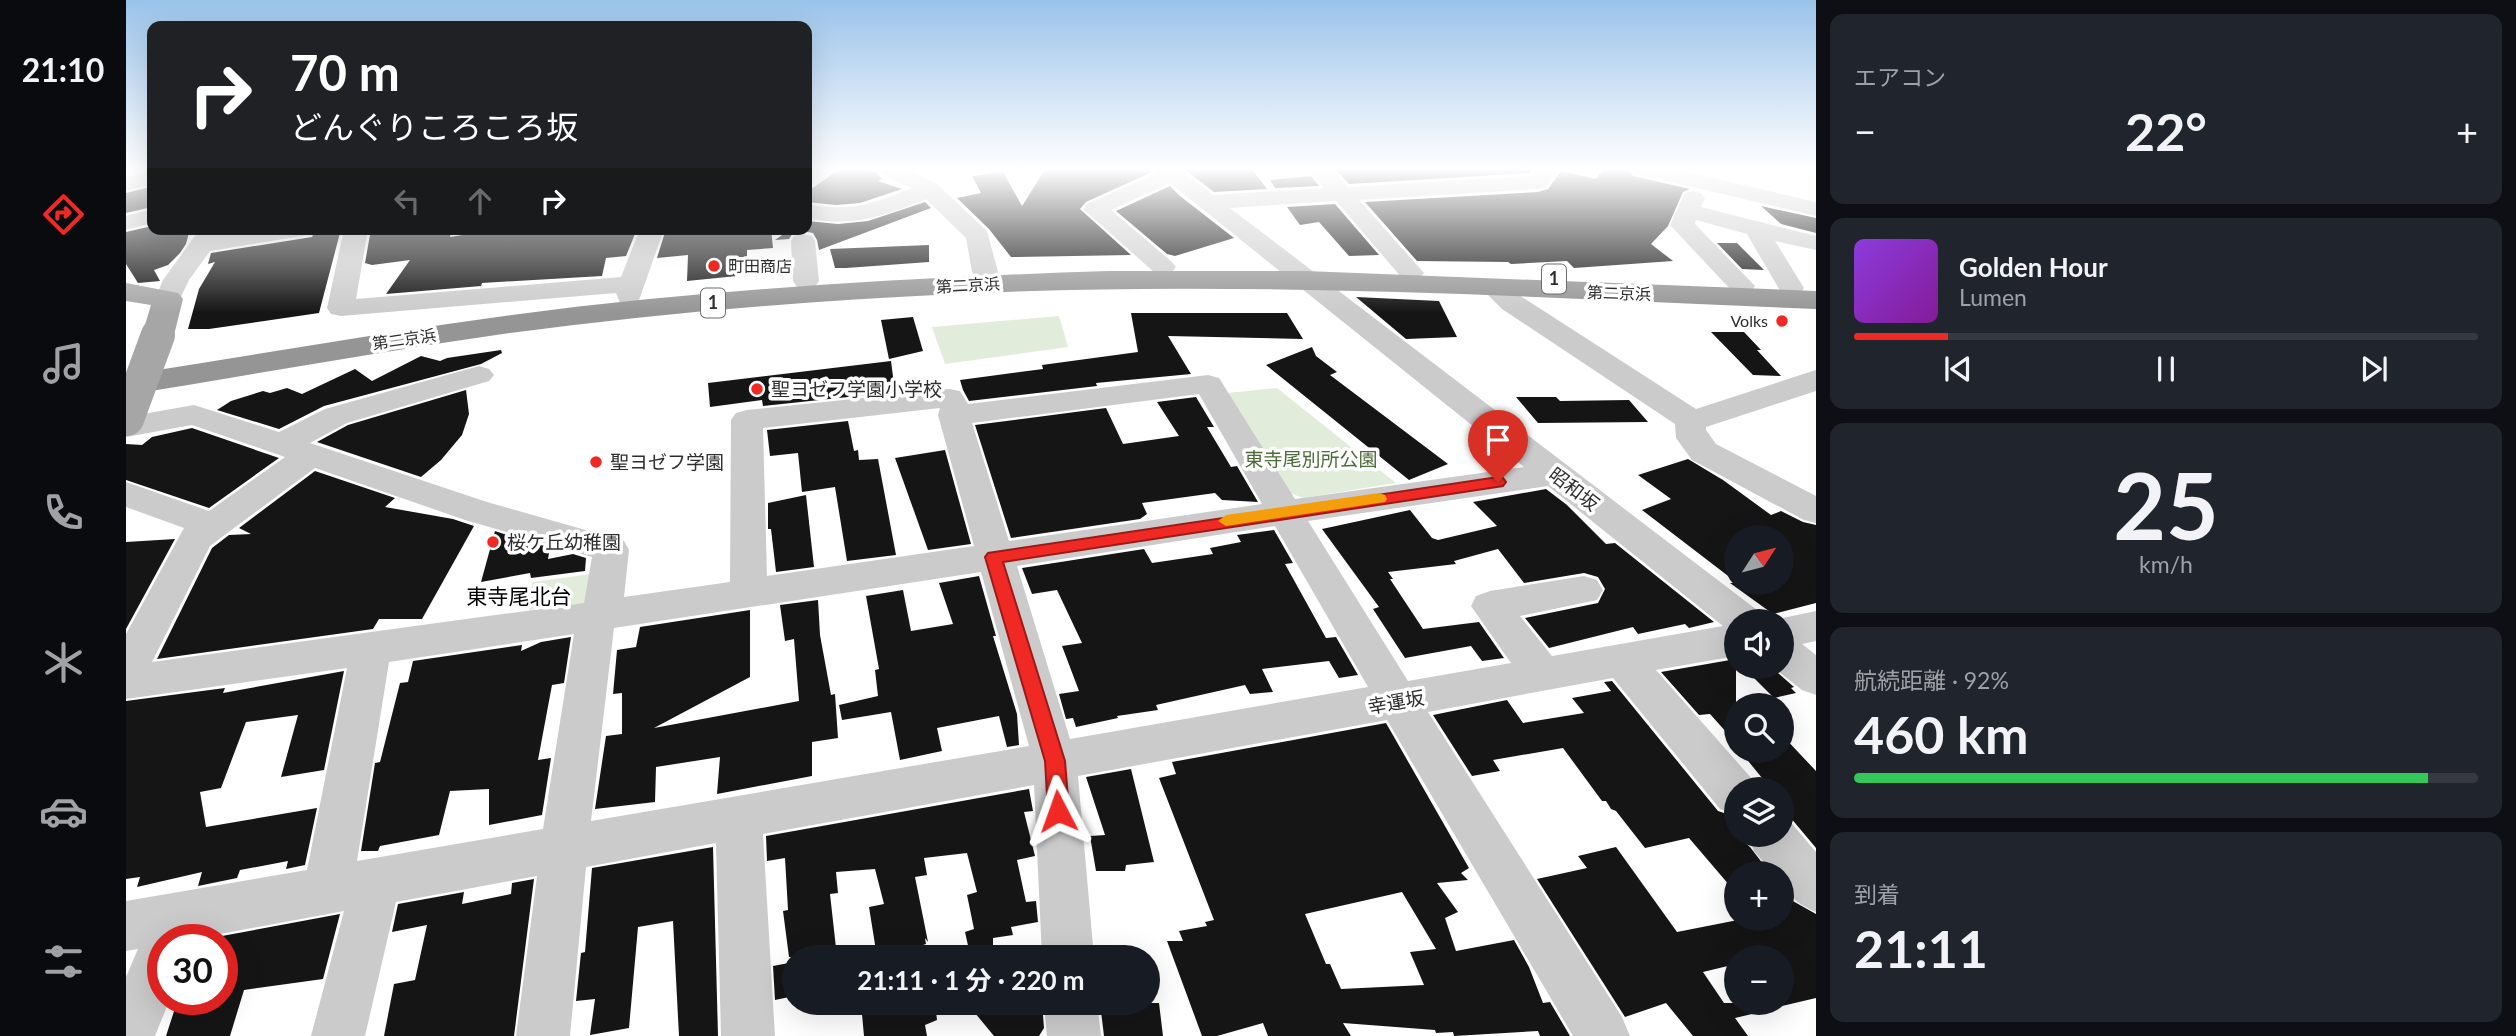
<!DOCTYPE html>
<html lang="ja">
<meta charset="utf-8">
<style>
body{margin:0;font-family:Lato,"Noto Sans JP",sans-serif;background:#20242c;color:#f1f3f6;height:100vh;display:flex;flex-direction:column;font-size:26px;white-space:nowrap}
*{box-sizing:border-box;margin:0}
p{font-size:23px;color:#9ea1a6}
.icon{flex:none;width:38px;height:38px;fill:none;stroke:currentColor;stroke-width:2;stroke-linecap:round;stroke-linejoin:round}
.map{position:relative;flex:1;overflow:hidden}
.sheet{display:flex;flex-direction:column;gap:14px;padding:14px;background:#0d0f14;width:700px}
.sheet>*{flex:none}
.banner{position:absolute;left:21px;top:21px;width:665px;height:214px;border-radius:14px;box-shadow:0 7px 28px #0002;background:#202124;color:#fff;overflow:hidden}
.needle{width:46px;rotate:54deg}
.controls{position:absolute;left:1598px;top:525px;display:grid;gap:14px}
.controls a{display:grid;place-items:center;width:70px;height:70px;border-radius:50%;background:#171b24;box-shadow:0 7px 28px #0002;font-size:35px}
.speed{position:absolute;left:21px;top:924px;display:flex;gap:14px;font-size:35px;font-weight:700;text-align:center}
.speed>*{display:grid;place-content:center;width:91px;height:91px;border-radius:50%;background:#171b24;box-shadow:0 7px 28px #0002;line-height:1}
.speed .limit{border:10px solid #d22;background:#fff;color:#111}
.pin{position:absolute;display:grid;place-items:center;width:60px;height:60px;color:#fff;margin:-72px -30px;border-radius:50% 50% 50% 0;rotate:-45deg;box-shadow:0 0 7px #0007}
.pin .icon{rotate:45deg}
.me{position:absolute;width:77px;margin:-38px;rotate:356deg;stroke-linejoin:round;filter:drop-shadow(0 0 5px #0008)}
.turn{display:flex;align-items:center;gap:24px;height:147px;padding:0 28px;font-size:32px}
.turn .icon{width:91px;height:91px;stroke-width:2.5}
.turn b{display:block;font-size:49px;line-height:60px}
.lanes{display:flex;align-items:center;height:66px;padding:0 28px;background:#0003;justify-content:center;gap:35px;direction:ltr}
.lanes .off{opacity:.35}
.big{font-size:52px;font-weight:700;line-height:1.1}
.sheet .widget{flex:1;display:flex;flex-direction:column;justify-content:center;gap:10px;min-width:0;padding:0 24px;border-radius:14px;background:#20242c}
.sheet .dial{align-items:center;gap:0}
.dial b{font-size:91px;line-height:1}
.song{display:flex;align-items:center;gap:21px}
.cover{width:84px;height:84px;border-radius:10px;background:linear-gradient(135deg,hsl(270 70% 55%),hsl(290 70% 35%))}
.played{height:7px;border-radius:4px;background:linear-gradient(90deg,#f12924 15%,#363941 15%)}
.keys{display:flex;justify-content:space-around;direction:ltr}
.heat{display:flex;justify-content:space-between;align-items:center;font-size:38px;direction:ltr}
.charge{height:10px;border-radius:5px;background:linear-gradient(90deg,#34c759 92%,#363941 0)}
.trip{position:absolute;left:656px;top:945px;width:378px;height:70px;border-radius:35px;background:#171b24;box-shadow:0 7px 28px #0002;font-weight:700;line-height:70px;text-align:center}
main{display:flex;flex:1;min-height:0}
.dock{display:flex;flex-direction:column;width:126px;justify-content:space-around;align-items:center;background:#090b0e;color:#9ea1a6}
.dock .icon{width:49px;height:49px}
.dock .current{color:#f12924}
.dock b{font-size:32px;color:#f1f3f6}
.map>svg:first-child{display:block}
.green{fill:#e2ecda}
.building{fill:#151515;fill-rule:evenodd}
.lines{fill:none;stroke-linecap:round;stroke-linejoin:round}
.minor{fill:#cbcbcb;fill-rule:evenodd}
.major{fill:#a6a6a6;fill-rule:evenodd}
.highway{fill:#959595;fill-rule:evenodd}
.major-bridge{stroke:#a6a6a6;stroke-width:34}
.route{fill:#f12924;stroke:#9d1b17;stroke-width:2}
.slow{fill:#f59e0b}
.poi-dot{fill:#f12924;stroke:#fff;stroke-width:2.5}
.labels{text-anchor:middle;stroke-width:7;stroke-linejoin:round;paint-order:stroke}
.far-poi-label{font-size:16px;fill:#2e2e2e;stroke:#fff;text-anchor:start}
.far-street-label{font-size:16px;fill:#2e2e2e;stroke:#fff}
.shield{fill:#fff;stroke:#6d6d6d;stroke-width:2}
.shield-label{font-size:18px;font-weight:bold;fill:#2e2e2e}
.poi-label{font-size:19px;fill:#2e2e2e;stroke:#fff;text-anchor:start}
.park-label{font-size:19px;fill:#4b6c38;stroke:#fff}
.street-label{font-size:19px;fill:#2e2e2e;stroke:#fff}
.neighbourhood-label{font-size:21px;fill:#000;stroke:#fff}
</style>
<main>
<nav class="dock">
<b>21:10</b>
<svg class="icon current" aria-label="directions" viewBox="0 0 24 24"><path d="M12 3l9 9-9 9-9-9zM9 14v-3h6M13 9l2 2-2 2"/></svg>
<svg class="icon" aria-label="music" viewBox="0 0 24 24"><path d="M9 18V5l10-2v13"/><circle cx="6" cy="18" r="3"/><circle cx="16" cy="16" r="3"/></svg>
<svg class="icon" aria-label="phone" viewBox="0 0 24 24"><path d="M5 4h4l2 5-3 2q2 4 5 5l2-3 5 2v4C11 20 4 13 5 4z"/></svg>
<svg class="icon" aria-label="climate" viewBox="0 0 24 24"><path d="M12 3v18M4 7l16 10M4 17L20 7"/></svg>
<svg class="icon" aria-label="car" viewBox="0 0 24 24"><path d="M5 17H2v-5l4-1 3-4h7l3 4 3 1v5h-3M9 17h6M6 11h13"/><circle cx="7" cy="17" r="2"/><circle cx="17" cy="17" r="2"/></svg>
<svg class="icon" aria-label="filters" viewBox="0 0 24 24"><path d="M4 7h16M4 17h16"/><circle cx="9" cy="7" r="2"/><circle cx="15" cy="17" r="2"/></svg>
</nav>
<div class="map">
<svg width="1690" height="1036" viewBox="0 0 1690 1036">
<rect width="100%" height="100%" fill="#fff"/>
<g class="green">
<path d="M933,316L942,347L819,364L806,327Z"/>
<path d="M1151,388L1270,483L1177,498L1164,493L1101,393Z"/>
<path d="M465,574L460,603L403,610L406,582Z"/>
</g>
<g class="building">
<path d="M715,168H733L750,172L756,179L752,181L776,189L734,203L710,205L681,202V192Z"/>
<path d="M920,168L1025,169L1026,172L960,202L954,209L1005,255L885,257L863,229L831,198L855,193L846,176L877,172L896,206Z"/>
<path d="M1057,168H1125L1141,189L1088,192Z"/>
<path d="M1208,168H1409L1404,173L1223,184Z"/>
<path d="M1478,168H1502L1507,176L1564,189L1557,192L1542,226L1525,244L1547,261L1448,268L1441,261L1385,264L1382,262L1291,261L1239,202L1412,192L1422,189L1435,171L1470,179Z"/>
<path d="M1185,176L1193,186L1149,188L1144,180Z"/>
<path d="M1044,186L1054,196L1108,238L1049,256L1041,254L990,211Z"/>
<path d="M24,187L26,207L0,213V193Z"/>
<path d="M799,202L805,208L693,250L691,240L687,233L676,231L667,233L663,239L649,240L665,229H681V221L712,224L742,221Z"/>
<path d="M1209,204L1253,255L1223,256L1193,222L1174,225L1161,207Z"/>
<path d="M1635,206L1690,218V233L1655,224Z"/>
<path d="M26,226V229H64L60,244L54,253L42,265L28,270L34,281L12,283L0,264V232Z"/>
<path d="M190,229H215L193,313L83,329H62L73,289L89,262L82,264L85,253L186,237Z"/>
<path d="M245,229H326L324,237L375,229H511L500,256L480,258L476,276L356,283L355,286L260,294L284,260L246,265L239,263Z"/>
<path d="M540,229H645L647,248L621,250V267L611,270V276L561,281L562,255L531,258Z"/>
<path d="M1591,243H1611L1638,270L1616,269Z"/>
<path d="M803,245V262L720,268H709L704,249Z"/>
<path d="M1230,297L1313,301L1331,337L1280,339Z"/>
<path d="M1005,313H1161L1177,339L1042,336L1065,374L970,383L971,386L843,401L837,390L834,380L917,369L916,365L1012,352Z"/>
<path d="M787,317L797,351L763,359L755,320Z"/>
<path d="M1585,332H1618L1635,350H1631L1655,376L1627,375Z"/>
<path d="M1186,347L1190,356L1211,372L1204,375L1322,464L1283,480L1140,365Z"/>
<path d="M375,350L376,353L355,364L198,406L153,429L91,410L105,401L137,391L144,393L161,388L176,394L229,369L246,381L295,356L314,361L321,358Z"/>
<path d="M765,361L769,392L637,406L636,400L584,407L582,383Z"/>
<path d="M340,390L343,414L336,435L315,460L295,477L191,442L222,425Z"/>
<path d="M1070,397L1088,427H1081L1105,467L1111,466L1132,502L1096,500L1089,493L1016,503L1021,514L1014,519L885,538L849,425L980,408L997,444L1053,436L1031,402Z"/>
<path d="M1390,397H1430L1434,401L1503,400L1522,422L1412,423Z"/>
<path d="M722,421L728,451L732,450L733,460L752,459L770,555L721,561L709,487L676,492L672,453L644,456L641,430Z"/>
<path d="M66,428L153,458L83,508L0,480V444L16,445L26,437Z"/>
<path d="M819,450L845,544L802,550L769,458Z"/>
<path d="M1562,459L1597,480L1645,515L1655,511L1677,522L1690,525V603L1647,614L1604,583H1656V537H1610V582L1516,510L1545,499L1512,475Z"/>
<path d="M189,471L269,498L259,507L327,519L348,526L296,619H253L247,629L31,659L86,548L103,535L125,534L113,528Z"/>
<path d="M1420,489L1441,505L1480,544L1489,543L1588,622L1563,628L1559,624L1512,634L1507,627L1423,648L1399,618L1472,603L1479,589L1472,577L1458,573L1398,583L1372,549L1328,561L1330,564L1262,572L1267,579H1264L1297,629L1353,622L1378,658L1356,661L1345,646L1279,658L1247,609L1253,607L1196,529L1284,510L1306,538L1312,540L1371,526L1347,502Z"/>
<path d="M680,495L688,567L650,572L645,529H642V503Z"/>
<path d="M1148,530L1167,563L1159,564L1200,638L1210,637L1232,675L1213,678L1203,661L1136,669L1147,692L1124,694L1119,685L1030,705L1032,710L991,716L992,718L950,727L947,718L940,719L933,694L953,691L936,646L956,643L931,590L906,594L896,568L1018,549L1026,563L1087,554L1084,548L1115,542L1111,535Z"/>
<path d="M369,531L387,537L385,547L414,545L424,547L422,559L447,554L460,558L459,571L405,578L404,573L355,582Z"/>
<path d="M49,539L0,629V542Z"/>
<path d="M853,576L870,636H867L891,714L893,745L881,747L873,716L811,728L816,751L774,760L765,712L716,720L713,705L752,696L749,670L753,669L740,596L777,590L785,631L827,624L813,583Z"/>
<path d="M692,600L694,635L705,695L709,694L712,738L686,742V776L591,794L594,757L530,767L529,802L469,809L480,736L496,734V693L487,694L491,650L510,647L514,627L624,610V677L528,728L673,701L668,639L659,641L654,605Z"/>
<path d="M445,637L438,683L426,685L412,760L425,758L416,815L363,825V789L324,791L313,835L254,846L252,851H235L249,763L254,762L274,683L282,682L287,661L396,645L395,651L415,642Z"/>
<path d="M1610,659V743L1584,714L1573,715L1535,672Z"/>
<path d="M1617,667H1645L1668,687L1665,688L1670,693L1648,698Z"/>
<path d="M218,671L198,770L155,777L172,715L120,722L95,788L74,792L80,827L191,808L179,865L160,869L162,861L114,870L111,878L72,886L76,872L11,887L14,877L0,879V701L99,688L97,693Z"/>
<path d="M1486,681L1592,811L1610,817V835L1624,847L1644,873H1610V893L1563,838L1519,848L1490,811L1485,809L1480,801H1476L1437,748L1367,760L1374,771L1346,776L1307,715L1381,700L1397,723L1458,713L1446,698L1485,691L1478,682Z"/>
<path d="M1260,723L1343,868L1335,873L1342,880L1311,883L1332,912L1319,918L1330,951L1388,940L1403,967L1417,1003L1424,1002L1444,1036H1414L1412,1031L1328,1036L1327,1032L1310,1033L1309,1030L1217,1023L1225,1036H1142L1137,1023L1091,1036H1076L1041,941H1057L1053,931L1081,926L1079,922L1088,920L1033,778L1050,774L1046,762ZM1276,892L1310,949L1284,952L1298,985L1215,989L1204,964H1200L1179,914Z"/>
<path d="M1656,735L1690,771V848L1664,817L1656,815V789H1645L1614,751H1656Z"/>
<path d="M1005,769L1028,862L1000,865L999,871H970L964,836L979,835L960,777Z"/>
<path d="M903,789L907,811L898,812L909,856L891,860L900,902L910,901L912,922L885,927L887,935L867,938V947L843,950L839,932L848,929L841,895L851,892L841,853L798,858L801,875L789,877L802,942L799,938L800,944L794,946V955L751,957L743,907L758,904L749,869L710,872L712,893L704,894L711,957H663L657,911L662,910L659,858L641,861L640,836Z"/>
<path d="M587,847L592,1036H553L547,921L512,927L503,1028L464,1035L469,999L450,1001L455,953L459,952L466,868Z"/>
<path d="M1490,847L1551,932L1617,919H1656V885L1665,900L1690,914V998L1656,1006V957H1610V964L1577,972L1598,1003H1642L1643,1010L1609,1018L1622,1036H1567L1540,1003L1499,1017L1411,879L1461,868L1452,856Z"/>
<path d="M408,879L388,1036H258L268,984L289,980L301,925L266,932L272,904L338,892L336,904L385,894L386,883Z"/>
<path d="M214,914L197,979L118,990L104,1036H40L52,999H96V936Z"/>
<path d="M668,962V996L649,1000L647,966Z"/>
<path d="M735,1003H809L811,1020L799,1025L801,1036H738Z"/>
<path d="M860,1003H916L918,1028L913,1036H868L849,1013Z"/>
<path d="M990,1003H1033L1037,1036H978L975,1011L990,1010Z"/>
</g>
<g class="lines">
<g class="minor">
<path d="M751,168H779L811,184L861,231L872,272L868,277L859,280L850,277L846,272L840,238L800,199C759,216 725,228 681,218V204C724,212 745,205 785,188L754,173Z"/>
<path d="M1027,168H1052L1087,195L1198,188L1182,168H1205L1222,187L1405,176L1412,168H1434L1420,187L1412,189L1233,200L1298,273L1294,278L1285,281L1276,278L1210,201L1104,208L1631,610L1636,621H1610V656L1530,670L1626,779L1630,789H1610V815L1594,809L1487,678L1302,712L1496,1017L1504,1036H1447L1261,720L952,776L968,957H916L908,785L637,834L649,1036H595L590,843L460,867L444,1036H390L411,876L270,902L239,1036H185L218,911L62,940H37V999H44L29,1036H0V977L12,949L0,951V901L181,870L221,668L0,699V634L58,528L0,507V482L83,511L159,457L66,425L0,437V417L68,405L153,432L199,409L353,366L363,369L368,375L363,381L221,423L184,443L361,502L498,541L503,550L498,597L604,582L605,420L610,413L621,410L823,389L834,391L842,404L1082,375L1093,378L1169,499L1398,467L1044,183L985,210L1046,262L1050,267L1046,272L1037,275L1028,272L957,209L961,204L1030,173ZM1073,394L1136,504L883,541L846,423ZM814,408L812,415L848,546L641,576L637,428ZM189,468L339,520L466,557L458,603L26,662L84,546ZM1422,486L1597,626L1426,656L1394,616L1471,600L1477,590L1471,580L1458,576L1364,591L1350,596L1345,606L1385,663L1282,681L1182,521ZM1149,526L1242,687L944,739L891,566ZM855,572L903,746L465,821L488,628ZM448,634L417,829L231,861L263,662Z"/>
<path d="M1505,168H1544L1690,202V216L1508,173Z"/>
<path d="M26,170V184L0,191V177Z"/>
<path d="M1567,191L1575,193L1579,198L1575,207L1690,236V250L1649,241L1678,288L1674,294L1665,296L1656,294L1621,234L1570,220L1569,224L1629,286L1625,292L1616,294L1607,292L1544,225L1559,193Z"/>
<path d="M26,209V223L0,230V216Z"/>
<path d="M74,229H99L96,234L127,229H188L185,234L176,236L84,251L63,280L51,305L42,307L33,305L29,299L37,280Z"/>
<path d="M218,229H242L230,299L495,277L514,229H538L512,303L503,305L494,303L490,293L215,316L205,314L201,308Z"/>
<path d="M677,234L686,236L689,241L693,281L689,287L680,289L671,287L667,281L665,241L668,236Z"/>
<path d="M1369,281L1378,283L1396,297L1570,409L1690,370V391L1580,427V430L1590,444L1690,496V523L1678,520L1566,460L1550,438L1549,424L1376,309L1356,289L1360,283Z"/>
<path d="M1690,611V641L1676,644L1690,655V695L1676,690L1647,667H1656V621H1642Z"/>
<path d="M1656,817L1662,819L1690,852V912C1673,905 1656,894 1656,873H1647L1628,851L1622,835H1656Z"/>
<path d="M918,1003H971L975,1036H921Z"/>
</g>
<path class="major" d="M0,283L52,293L57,299L48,335L43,342L32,344L21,342L16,335L25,305L0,301Z"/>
<path class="highway" d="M982,271H1180L1690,291V309C1403,297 1116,280 829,294C676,301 522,314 370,335C247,353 123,375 0,395V375C174,348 348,316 523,299C676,284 829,276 982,271Z"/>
<path class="major-bridge" d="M1,419L32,335"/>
</g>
<linearGradient id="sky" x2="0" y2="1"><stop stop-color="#9ac3ea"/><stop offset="0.54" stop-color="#fff"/><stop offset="1" stop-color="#fff" stop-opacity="0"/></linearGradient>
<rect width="1690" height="313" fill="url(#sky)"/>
<path class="route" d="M1372,477L1377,478L1380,482L1377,486L877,562L939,761L943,811L940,818L932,821L925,818L922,811L919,761L859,557L862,553Z"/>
<path class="slow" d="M1253,493L1259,495L1261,499L1259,502L1100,526L1092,521L1100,515Z"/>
<g class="poi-dot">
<circle cx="588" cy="266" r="7"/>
<circle cx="1656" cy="321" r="7"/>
<circle cx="631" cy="389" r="7"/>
<circle cx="470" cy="462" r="7"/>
<circle cx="367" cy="542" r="7"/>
</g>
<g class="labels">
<g class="far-poi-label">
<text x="602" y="272">町田商店</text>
<text x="1642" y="327" text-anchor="end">Volks</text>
</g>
<g class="far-street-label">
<text transform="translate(842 285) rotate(-3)" y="6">第二京浜</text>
<text transform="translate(1493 293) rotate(2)" y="6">第二京浜</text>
<text transform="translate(278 339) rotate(-8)" y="6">第二京浜</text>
</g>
<g class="shield">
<rect x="1416" y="264.5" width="24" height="29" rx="5"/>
<rect x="575" y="288.5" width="24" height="29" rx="5"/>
</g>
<g class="shield-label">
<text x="1428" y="285">1</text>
<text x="587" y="309">1</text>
</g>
<g class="poi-label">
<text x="645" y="396">聖ヨゼフ学園小学校</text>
<text x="484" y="469">聖ヨゼフ学園</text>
<text x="381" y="549">桜ケ丘幼稚園</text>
</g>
<g class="park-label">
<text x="1185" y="466">東寺尾別所公園</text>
</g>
<g class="street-label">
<text transform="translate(1448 489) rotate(38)" y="7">昭和坂</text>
<text transform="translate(1270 702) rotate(-10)" y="7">幸運坂</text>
</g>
<g class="neighbourhood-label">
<text x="393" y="604">東寺尾北台</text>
</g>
</g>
</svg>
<div class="controls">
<a><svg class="needle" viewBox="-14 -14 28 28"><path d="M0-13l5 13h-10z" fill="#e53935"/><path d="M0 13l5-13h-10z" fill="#9ea1a6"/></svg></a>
<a><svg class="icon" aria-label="sound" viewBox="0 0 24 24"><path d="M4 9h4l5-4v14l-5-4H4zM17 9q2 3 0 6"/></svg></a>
<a><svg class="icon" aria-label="search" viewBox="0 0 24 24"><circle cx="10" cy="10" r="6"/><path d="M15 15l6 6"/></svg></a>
<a><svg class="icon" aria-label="layers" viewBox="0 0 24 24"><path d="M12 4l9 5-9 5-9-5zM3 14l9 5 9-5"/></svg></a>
<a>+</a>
<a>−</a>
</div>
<div class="speed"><div class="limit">30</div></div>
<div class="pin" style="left:1372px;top:482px;background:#d93025"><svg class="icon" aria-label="arrive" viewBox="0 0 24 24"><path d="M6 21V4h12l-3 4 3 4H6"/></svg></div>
<svg class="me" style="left:932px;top:811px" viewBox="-20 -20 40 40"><path d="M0-17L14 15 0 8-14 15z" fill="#f12924" stroke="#fff" stroke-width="4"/></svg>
<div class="trip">21:11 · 1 分 · 220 m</div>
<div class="banner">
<div class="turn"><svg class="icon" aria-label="right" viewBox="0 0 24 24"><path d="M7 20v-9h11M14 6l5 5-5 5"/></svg><div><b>70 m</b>どんぐりころころ坂</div></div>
<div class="lanes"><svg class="icon off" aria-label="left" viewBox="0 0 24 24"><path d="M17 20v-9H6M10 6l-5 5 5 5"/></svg><svg class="icon off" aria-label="ahead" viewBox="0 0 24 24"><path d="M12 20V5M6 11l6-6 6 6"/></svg><svg class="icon" aria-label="right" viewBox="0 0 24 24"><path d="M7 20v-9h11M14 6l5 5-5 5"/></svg></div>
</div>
</div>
<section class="sheet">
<div class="widget"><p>エアコン</p>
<div class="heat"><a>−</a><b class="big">22°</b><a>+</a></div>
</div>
<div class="widget">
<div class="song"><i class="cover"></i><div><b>Golden Hour</b><p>Lumen</p></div></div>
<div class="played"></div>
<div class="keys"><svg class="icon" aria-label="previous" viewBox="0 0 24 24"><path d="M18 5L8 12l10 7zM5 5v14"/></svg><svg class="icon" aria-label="pause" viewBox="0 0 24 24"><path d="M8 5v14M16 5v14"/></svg><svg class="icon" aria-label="next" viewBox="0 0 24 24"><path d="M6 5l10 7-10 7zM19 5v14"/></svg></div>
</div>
<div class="widget dial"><b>25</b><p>km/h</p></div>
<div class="widget"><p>航続距離 · 92%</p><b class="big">460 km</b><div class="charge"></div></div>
<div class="widget"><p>到着</p><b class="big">21:11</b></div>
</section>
</main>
